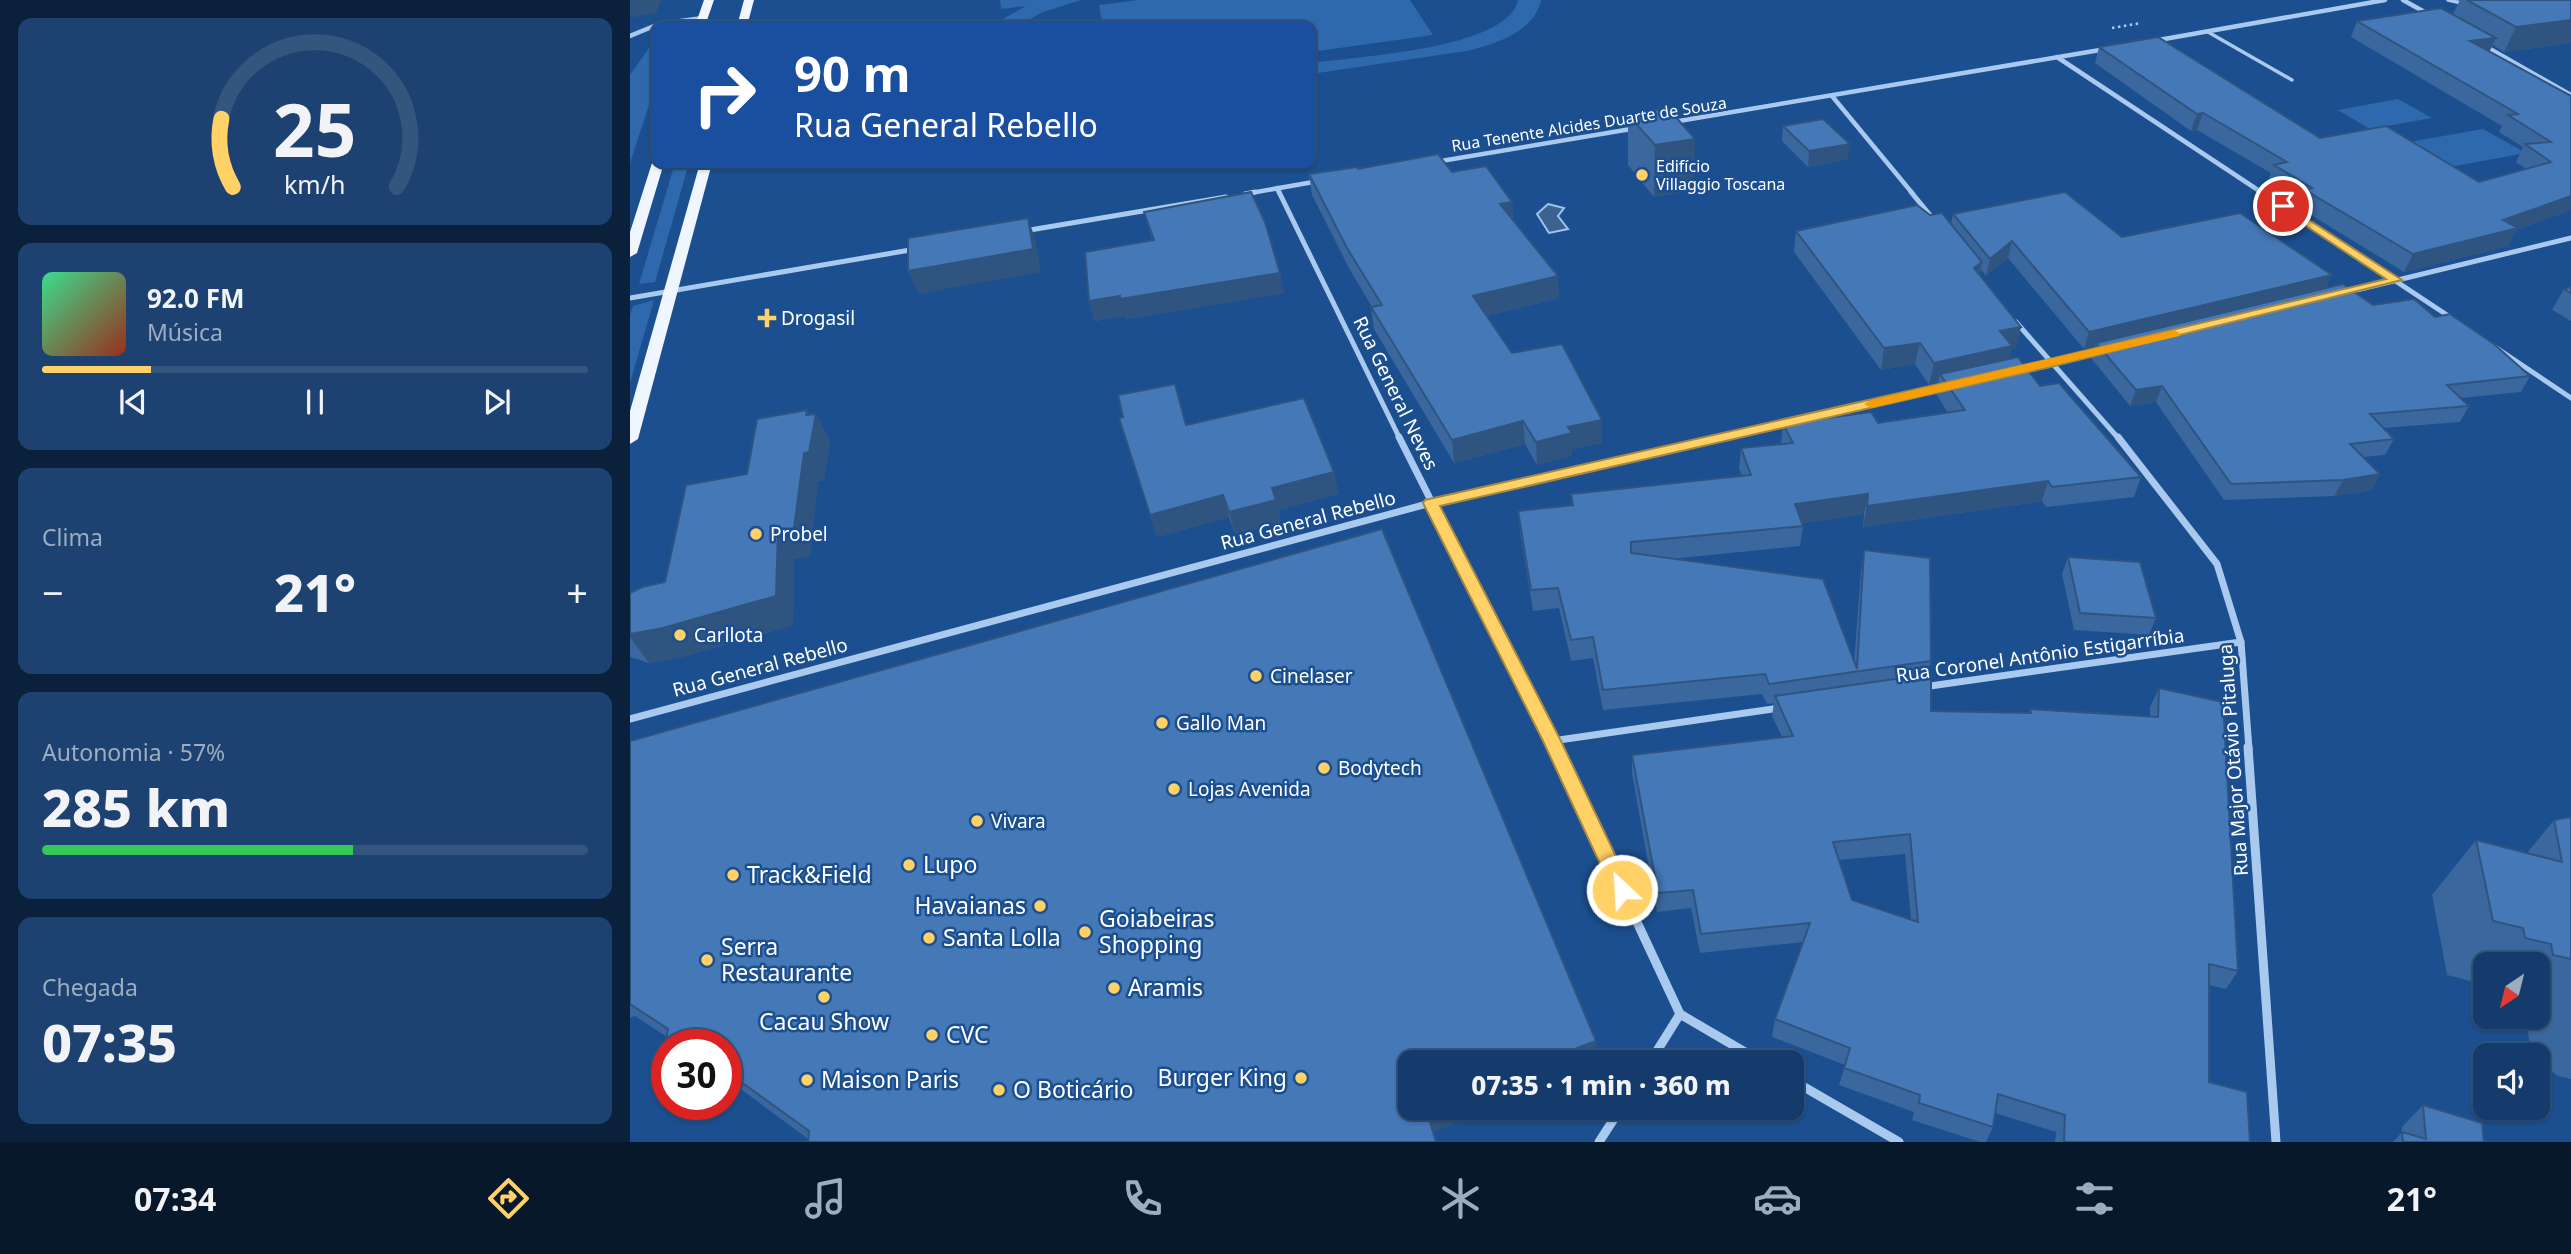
<!DOCTYPE html>
<html lang="pt">
<meta charset="utf-8">
<style>
body{margin:0;font-family:"Noto Sans",sans-serif;background:#1d4271;color:#f1f3f6;height:100vh;display:flex;flex-direction:column;font-size:26px;white-space:nowrap}
*{box-sizing:border-box;margin:0}
p{font-size:23px;color:#9dadc1}
.icon{flex:none;width:38px;height:38px;fill:none;stroke:currentColor;stroke-width:2;stroke-linecap:round;stroke-linejoin:round}
.map{position:relative;flex:1;overflow:hidden}
.drawer{display:flex;flex-direction:column;gap:18px;padding:18px;background:#0b203b;width:630px}
.drawer>*{flex:none}
.top-card{position:absolute;left:21px;top:21px;width:665px;height:147px;border-radius:14px;box-shadow:0 2px 5px #0004,0 0 0 2px #33557e;background:#1a4fa0;color:#fff;overflow:hidden}
.needle{width:46px;rotate:215deg}
.fabs{position:absolute;left:1843px;top:952px;display:grid;gap:14px}
.fabs a{display:grid;place-items:center;width:77px;height:77px;border-radius:14px;background:#143b6b;box-shadow:0 2px 5px #0004,0 0 0 2px #33557e;font-size:35px}
.speed{position:absolute;left:21px;top:1029px;display:flex;gap:14px;font-size:35px;font-weight:700;text-align:center}
.speed>*{display:grid;place-content:center;width:91px;height:91px;border-radius:50%;background:#143b6b;box-shadow:0 2px 5px #0004,0 0 0 2px #33557e;line-height:1}
.speed .limit{border:10px solid #d22;background:#fff;color:#111}
.pin{position:absolute;display:grid;place-items:center;width:60px;height:60px;color:#fff;margin:-30px;border:4px solid #fff;border-radius:50%;box-shadow:0 2px 7px #0007}
.me{position:absolute;width:77px;margin:-38px;rotate:335deg;stroke-linejoin:round;filter:drop-shadow(0 0 5px #0008)}
.turn{display:flex;align-items:center;gap:24px;height:147px;padding:0 28px;font-size:32px}
.turn .icon{width:91px;height:91px;stroke-width:2.5}
.turn b{display:block;font-size:49px;line-height:60px}
.big{font-size:52px;font-weight:800;line-height:1.1}
.drawer .tile{flex:1;display:flex;flex-direction:column;justify-content:center;gap:10px;min-width:0;padding:0 24px;border-radius:14px;background:#1d4271}
.drawer .dial{align-items:center;gap:0}
.dial svg{height:182px;overflow:visible;fill:none;stroke:#33557e;stroke-width:7;stroke-linecap:round;text-anchor:middle}
.dial text{fill:#f1f3f6;stroke:none}
.song{display:flex;align-items:center;gap:21px}
.cover{width:84px;height:84px;border-radius:10px;background:linear-gradient(135deg,hsl(150 70% 55%),hsl(10 70% 35%))}
.played{height:7px;border-radius:4px;background:linear-gradient(90deg,#ffd166 20%,#33557e 20%)}
.keys{display:flex;justify-content:space-around;direction:ltr}
.heat{display:flex;justify-content:space-between;align-items:center;font-size:38px;direction:ltr}
.charge{height:10px;border-radius:5px;background:linear-gradient(90deg,#34c759 57%,#33557e 0)}
.trip{position:absolute;left:768px;top:1050px;width:406px;height:70px;border-radius:14px;background:#143b6b;box-shadow:0 2px 5px #0004,0 0 0 2px #33557e;font-weight:800;line-height:70px;text-align:center}
.menu{display:flex;height:112px;justify-content:space-around;align-items:center;background:#08182b;color:#9dadc1}
.menu .icon{width:49px;height:49px}
.menu .selected{color:#ffd166}
.menu b{font-size:32px;color:#f1f3f6}
main{display:flex;flex:1;min-height:0}
.map>svg:first-child{display:block}
.green{fill:#2e69ad}
.water{fill:#3c6290;stroke:#9cc4f0;stroke-width:2}
.lines{fill:none;stroke-linecap:round;stroke-linejoin:round}
.path{stroke:#a9c9ee;stroke-width:2.5;stroke-dasharray:2.5 3.5;stroke-linecap:butt}
.lane{stroke:#a9c9ee;stroke-width:3.5}
.street-far3{stroke:#a9c9ee;stroke-width:4.5}
.street-far2{stroke:#a9c9ee;stroke-width:5}
.street-far1{stroke:#a9c9ee;stroke-width:7}
.street{stroke:#a9c9ee;stroke-width:9}
.primary{fill:#f0f6ff;fill-rule:evenodd}
.wall{fill:#3a679d;fill-rule:evenodd}
.shaded-wall{fill:#305480}
.building{fill:#4478b7;stroke:#305480;stroke-width:2;fill-rule:evenodd}
.route{fill:#ffd166;stroke:#a68842;stroke-width:2}
.slow{fill:#f59e0b}
.poi-dot{fill:#ffd166;stroke:#1b4f8f;stroke-width:2.5}
.labels{text-anchor:middle;stroke-width:5;stroke-linejoin:round;paint-order:stroke}
.far-street-label{font-size:16px;fill:#fff;stroke:#1b4f8f}
.far-poi-label{font-size:16px;fill:#fff;stroke:#1b4f8f;text-anchor:start}
.poi-label{font-size:19px;fill:#fff;stroke:#1b4f8f;text-anchor:start}
.street-label{font-size:19px;fill:#fff;stroke:#1b4f8f}
.near-poi-label{font-size:23px;fill:#fff;stroke:#1b4f8f;text-anchor:start}
</style>
<main>
<section class="drawer">
<div class="tile dial"><svg viewBox="0 0 100 80">
<path d="M14 69A42 42 0 1 1 86 69"/>
<path d="M14 69A42 42 0 0 1 9 39" stroke="#ffd166"/>
<text x="50" y="56" font-size="32" font-weight="700">25</text>
<text x="50" y="72" font-size="11">km/h</text>
</svg></div>
<div class="tile">
<div class="song"><i class="cover"></i><div><b>92.0 FM</b><p>Música</p></div></div>
<div class="played"></div>
<div class="keys"><svg class="icon" aria-label="previous" viewBox="0 0 24 24"><path d="M18 5L8 12l10 7zM5 5v14"/></svg><svg class="icon" aria-label="pause" viewBox="0 0 24 24"><path d="M8 5v14M16 5v14"/></svg><svg class="icon" aria-label="next" viewBox="0 0 24 24"><path d="M6 5l10 7-10 7zM19 5v14"/></svg></div>
</div>
<div class="tile"><p>Clima</p>
<div class="heat"><a>−</a><b class="big">21°</b><a>+</a></div>
</div>
<div class="tile"><p>Autonomia · 57%</p><b class="big">285 km</b><div class="charge"></div></div>
<div class="tile"><p>Chegada</p><b class="big">07:35</b></div>
</section>
<div class="map">
<svg width="1941" height="1142" viewBox="0 0 1941 1142">
<rect width="100%" height="100%" fill="#1b4f8f"/>
<g class="green">
<path d="M370,0H451L413,12L387,26H360L396,6L371,9Z"/>
<path d="M508,0H780L803,35L681,52V26H473L469,5Z"/>
<path d="M888,0H911C905,32 863,45 836,51L681,74V63C723,57 879,49 888,0Z"/>
<path d="M26,38V84L0,163V75Z"/>
<path d="M1768,99L1802,118L1740,129L1708,110Z"/>
<path d="M1853,129L1896,153L1809,169L1768,144Z"/>
<path d="M45,163H59L25,282L9,284Z"/>
<path d="M24,300L0,383V315L3,306Z"/>
</g>
<path class="water" d="M918,204L934,208L928,216L938,229L919,233L907,214Z"/>
<g class="lines">
<path class="path" d="M1482,28L1511,23"/>
<g class="lane">
<path d="M1818,0L1836,4"/>
<path d="M1578,32L1662,80"/>
</g>
<g class="street-far3">
<path d="M1773,0L1800,15"/>
<path d="M0,36L29,24L73,18"/>
<path d="M1523,41L1755,0"/>
<path d="M1853,45L1941,95"/>
<path d="M1427,57L1634,194"/>
<path d="M1202,96L1283,194"/>
<path d="M1043,122L1476,49"/>
<path d="M805,162L1007,128"/>
<path d="M647,188L650,194"/>
<path d="M615,194L689,181"/>
</g>
<g class="street-far2">
<path d="M649,192L770,439"/>
<path d="M1281,192L1304,220"/>
<path d="M1631,192L1823,319"/>
<path d="M615,194L625,192"/>
<path d="M394,231L596,197"/>
<path d="M1714,293L1941,238"/>
<path d="M0,298L286,249"/>
<path d="M1386,322L1489,439"/>
<path d="M1865,347L1941,398"/>
<path d="M1390,370L1471,351"/>
<path d="M1085,439L1314,387"/>
</g>
<g class="street-far1">
<path d="M769,437L926,749"/>
<path d="M1488,437L1587,564L1611,642L1619,749"/>
<path d="M1293,687L1611,642"/>
<path d="M0,719L801,503L1093,437"/>
<path d="M922,741L1150,708"/>
</g>
<g class="street">
<path d="M925,747L1050,1014L1020,1062"/>
<path d="M1618,747L1646,1142"/>
<path d="M1050,1014L1132,1062"/>
<path d="M1162,1080L1269,1142"/>
<path d="M969,1142L991,1108"/>
</g>
<g class="primary">
<path d="M74,0H84L75,26H65Z"/>
<path d="M114,0H124L117,26H107Z"/>
<path d="M26,160V163H34L7,253L0,257V232L22,163Z"/>
<path d="M70,163H82L8,439L0,444V411Z"/>
</g>
</g>
<g class="wall">
<path d="M1830,0H1941V43L1874,52L1863,45L1859,52L1941,96V210L1886,230L1878,246L1774,272L1668,207L1670,203L1637,182L1641,173L1567,130L1561,131L1465,63L1469,47L1690,138L1849,182L1896,169L1886,162L1893,147L1869,132L1872,126L1721,37L1727,21L1823,14Z"/>
<path d="M998,115L1063,190L1024,197L998,165Z"/>
<path d="M1153,126L1218,159L1178,167L1152,141Z"/>
<path d="M728,169L822,172L882,202L883,221L929,298L856,316L882,353L972,443L942,449V456L907,465L895,444L824,463L744,329L741,307H742L720,270L682,195L679,174Z"/>
<path d="M514,212L650,273L654,293L496,319L495,316L465,321L459,301L522,240Z"/>
<path d="M1323,214L1492,237L1696,288L1743,305L1805,317L1900,376L1891,392L1831,398L1839,406L1830,422L1753,428L1764,439L1755,455L1734,457L1750,474L1742,490L1704,496L1594,500L1526,402L1500,406L1461,358L1465,347L1454,349L1378,258L1356,276L1351,269L1350,275L1391,327L1385,349L1381,350L1378,359L1410,386L1511,477L1504,497L1416,507L1412,501L1233,527L1234,514L1172,523L1173,526L1170,546L1041,559L1224,663L1231,570L1234,550L1301,661L1297,674L1301,711L1399,713L1400,709L1520,717V707L1529,688L1608,971L1596,989L1579,985V1082L1620,1142H1425L1426,1132L1365,1113L1363,1127L1356,1142H1350L1282,1120L1284,1112L1209,1085L1215,1065L1142,1037L1145,1019L1173,942L1070,953L1061,908L1027,912L1002,774V755L1152,737L1142,716L1144,703L1137,704L1132,694L973,710L963,658L941,661L929,608L903,611L890,531L888,511L941,505V494L1112,476L1109,468L1111,448L1151,444L1153,424L1248,423L1318,413L1306,394L1308,383L1299,385L1285,364L1251,370L1164,252L1166,231L1300,215L1321,224ZM1275,854L1281,919L1222,900L1209,860Z"/>
<path d="M1941,287V321L1922,310L1934,289Z"/>
<path d="M177,410L179,415L186,414L200,441L194,480L188,481L180,556L164,559L163,625L52,657L19,663L0,657V634L35,582Z"/>
<path d="M489,418L556,425L704,472L708,494L648,510L651,522L605,534L599,517L527,537Z"/>
<path d="M1438,557L1526,618L1519,635L1444,630L1432,574Z"/>
<path d="M0,741L966,1041V1062H780L178,1139L100,1081L96,1104V1045L37,1037L5,1016L0,1018Z"/>
<path d="M1941,817V1079L1928,1076L1908,1062V1055H1902L1895,1017H1908V964H1855V994L1846,992L1844,982L1817,975L1802,895L1846,840L1897,853L1924,820Z"/>
<path d="M1793,1105L1854,1142H1763L1772,1132V1127Z"/>
</g>
<g class="shaded-wall">
<path d="M0,0H31L26,13L0,18Z"/>
<path d="M1941,20V43L1874,52L1886,27Z"/>
<path d="M1866,38L1858,54L1840,41Z"/>
<path d="M1573,113L1567,130L1561,131L1567,114Z"/>
<path d="M1065,139L1063,190L1024,197L1025,145Z"/>
<path d="M1220,144L1218,159L1178,167L1179,151Z"/>
<path d="M1941,196V210L1886,230L1878,246L1774,272L1783,254L1873,220Z"/>
<path d="M882,202L883,224L870,204Z"/>
<path d="M398,218L406,241L411,272L288,294L278,271Z"/>
<path d="M1382,241L1378,258L1356,276L1360,259Z"/>
<path d="M1352,262L1348,282L1344,268Z"/>
<path d="M650,273L654,293L496,319L495,316L465,321L459,301Z"/>
<path d="M1702,275L1694,292L1466,343L1465,347L1454,349L1459,332Z"/>
<path d="M928,276L929,298L844,319L843,296Z"/>
<path d="M1391,327L1385,349L1381,350L1376,368L1310,374L1308,383L1299,385L1304,363L1370,331Z"/>
<path d="M1290,343L1285,364L1251,370L1254,348Z"/>
<path d="M1532,386L1526,402L1500,406L1506,390Z"/>
<path d="M177,410L184,424L186,414L200,441L194,480L188,481L180,556L164,559L163,625L52,657L19,663L0,637V634L176,415Z"/>
<path d="M972,420V443L942,449V456L907,465L906,442L938,427Z"/>
<path d="M893,421L895,444L824,463L822,440Z"/>
<path d="M704,472L708,494L648,510L651,522L605,534L599,512L642,488Z"/>
<path d="M1750,474L1742,490L1704,496L1713,480Z"/>
<path d="M1418,481L1412,501L1233,527L1237,506Z"/>
<path d="M1238,494L1234,514L1162,525L1165,504Z"/>
<path d="M593,495L599,517L527,537L520,515Z"/>
<path d="M966,1041V1062H910Z"/>
<path d="M96,1078L100,1081L96,1104Z"/>
<path d="M796,1108H867L801,1133Z"/>
</g>
<g class="building">
<path d="M1837,0H1941V20L1886,27Z"/>
<path d="M1811,8L1866,38L1840,41L1941,96V196L1873,220L1888,228L1783,254L1675,190L1682,188L1644,165L1657,162L1573,113L1567,114L1469,47L1528,37L1690,138L1756,126L1849,182L1921,162L1895,144L1921,142L1878,115L1888,114L1727,21Z"/>
<path d="M1038,108L1065,139L1025,145L998,115Z"/>
<path d="M1193,119L1220,144L1179,151L1153,126Z"/>
<path d="M808,154L822,172L856,166L882,202L870,204L928,276L843,296L882,353L932,344L972,420L938,427L942,433L906,442L893,421L822,440L741,307L752,305L717,248L679,174L727,167L728,169Z"/>
<path d="M621,192L635,222L650,273L490,299V296L459,301L455,252L524,240L514,212Z"/>
<path d="M1435,192L1492,237L1610,213L1702,275L1459,332L1382,241L1360,259L1323,214Z"/>
<path d="M1287,205L1300,215L1312,213L1352,262L1344,268L1391,327L1370,331L1382,346L1304,363L1290,343L1254,348L1166,231Z"/>
<path d="M398,218L403,249L278,271V238Z"/>
<path d="M1713,284L1743,305L1784,299L1805,317L1820,314L1864,344L1900,376L1817,385L1839,406L1740,414L1764,439L1720,444L1750,474L1713,480L1601,484L1532,386L1506,390L1466,343Z"/>
<path d="M1941,287V293L1934,289Z"/>
<path d="M1388,357L1410,386L1429,383L1511,477L1422,487L1418,481L1237,506L1238,494L1165,504L1173,526L1001,542V553L1193,579L1227,669L1234,550L1300,558L1301,661L1139,684L1135,674L973,690L963,637L941,640L928,588L901,590L888,511L943,505L941,494L1121,475L1111,448L1163,443L1153,424L1241,412L1248,423L1335,410L1310,374Z"/>
<path d="M545,384L556,425L674,398L704,472L642,488L646,500L599,512L593,495L520,515L489,418L493,417L488,395Z"/>
<path d="M177,410L176,415L186,414L179,452L174,453L164,528L148,531L146,596L33,628L0,634V593L12,587L35,582L56,485L117,474L127,419Z"/>
<path d="M752,529L966,1041L910,1062H780V1108H796L806,1142H178L179,1131L96,1071V1045H37V1055L34,1053L38,1029L0,1004V741Z"/>
<path d="M1438,557L1510,562L1526,618L1450,613Z"/>
<path d="M1301,674V711L1401,713L1400,709L1528,717L1529,688L1593,702L1608,971L1579,964V1082L1617,1092L1620,1142H1434L1435,1115L1368,1094L1363,1127L1289,1103L1290,1095L1214,1068L1220,1048L1145,1019L1180,923L1071,934L1063,890L1028,893L1002,755L1163,736L1145,696ZM1280,834L1288,922L1222,900L1203,842Z"/>
<path d="M1941,817V959L1923,955L1921,944L1895,938L1893,928L1863,921L1846,840L1932,862L1924,820Z"/>
<path d="M1793,1105L1852,1123L1854,1142H1773L1772,1132L1796,1139Z"/>
</g>
<path class="route" d="M1653,203L1772,280L1420,367L810,506L931,741L1002,890L999,896L992,898L985,896L913,741L793,503L795,500L1420,359L1756,279L1649,208L1647,206Z"/>
<path class="slow" d="M1544,330L1551,334L1549,336L1241,408L1234,404L1241,400Z"/>
<g class="poi-dot">
<circle cx="1012" cy="175" r="7"/>
<path d="M133.5 307.5h7v7h7v7h-7v7h-7v-7h-7v-7h7z"/>
<circle cx="126" cy="534" r="7"/>
<circle cx="50" cy="635" r="7"/>
<circle cx="626" cy="676" r="7"/>
<circle cx="532" cy="723" r="7"/>
<circle cx="694" cy="768" r="7"/>
<circle cx="544" cy="789" r="7"/>
<circle cx="347" cy="821" r="7"/>
<circle cx="279" cy="865" r="7"/>
<circle cx="103" cy="875" r="7"/>
<circle cx="410" cy="906" r="7"/>
<circle cx="455" cy="932" r="7"/>
<circle cx="299" cy="938" r="7"/>
<circle cx="77" cy="960" r="7"/>
<circle cx="484" cy="988" r="7"/>
<circle cx="194" cy="997" r="7"/>
<circle cx="302" cy="1035" r="7"/>
<circle cx="671" cy="1078" r="7"/>
<circle cx="177" cy="1080" r="7"/>
<circle cx="369" cy="1090" r="7"/>
</g>
<g class="labels">
<g class="far-street-label">
<text transform="translate(959 124) rotate(-9)" y="6">Rua Tenente Alcides Duarte de Souza</text>
</g>
<g class="far-poi-label">
<text x="1026" y="172">Edifício<tspan x="1026" dy="18">Villaggio Toscana</tspan></text>
</g>
<g class="poi-label">
<text x="151" y="325">Drogasil</text>
<text x="140" y="541">Probel</text>
<text x="64" y="642">Carllota</text>
<text x="640" y="683">Cinelaser</text>
<text x="546" y="730">Gallo Man</text>
<text x="708" y="775">Bodytech</text>
<text x="558" y="796">Lojas Avenida</text>
<text x="361" y="828">Vivara</text>
</g>
<g class="street-label">
<text transform="translate(766 393) rotate(64)" y="7">Rua General Neves</text>
<text transform="translate(678 520) rotate(-15)" y="7">Rua General Rebello</text>
<text transform="translate(1410 655) rotate(-8)" y="7">Rua Coronel Antônio Estigarríbia</text>
<text transform="translate(130 667) rotate(-15)" y="7">Rua General Rebello</text>
<text transform="translate(1603 760) rotate(-94)" y="7">Rua Major Otávio Pitaluga</text>
</g>
<g class="near-poi-label">
<text x="293" y="873">Lupo</text>
<text x="117" y="883">Track&amp;Field</text>
<text x="396" y="914" text-anchor="end">Havaianas</text>
<text x="469" y="927">Goiabeiras<tspan x="469" dy="26">Shopping</tspan></text>
<text x="313" y="946">Santa Lolla</text>
<text x="91" y="955">Serra<tspan x="91" dy="26">Restaurante</tspan></text>
<text x="498" y="996">Aramis</text>
<text x="194" y="1030" text-anchor="middle">Cacau Show</text>
<text x="316" y="1043">CVC</text>
<text x="657" y="1086" text-anchor="end">Burger King</text>
<text x="191" y="1088">Maison Paris</text>
<text x="383" y="1098">O Boticário</text>
</g>
</g>
</svg>
<div class="fabs">
<a><svg class="needle" viewBox="-14 -14 28 28"><path d="M0-13l5 13h-10z" fill="#e53935"/><path d="M0 13l5-13h-10z" fill="#9dadc1"/></svg></a>
<a><svg class="icon" aria-label="sound" viewBox="0 0 24 24"><path d="M4 9h4l5-4v14l-5-4H4zM17 9q2 3 0 6"/></svg></a>
</div>
<div class="speed"><div class="limit">30</div></div>
<div class="pin" style="left:1653px;top:206px;background:#d93025"><svg class="icon" aria-label="arrive" viewBox="0 0 24 24"><path d="M6 21V4h12l-3 4 3 4H6"/></svg></div>
<svg class="me" style="left:992px;top:890px" viewBox="-20 -20 40 40"><circle r="17" fill="#ffd166" stroke="#fff" stroke-width="3"/><path d="M0-11L8 9 0 5-8 9z" fill="#fff"/></svg>
<div class="trip">07:35 · 1 min · 360 m</div>
<div class="top-card">
<div class="turn"><svg class="icon" aria-label="right" viewBox="0 0 24 24"><path d="M7 20v-9h11M14 6l5 5-5 5"/></svg><div><b>90 m</b>Rua General Rebello</div></div>
</div>
</div>
</main>
<nav class="menu">
<b>07:34</b>
<svg class="icon selected" aria-label="directions" viewBox="0 0 24 24"><path d="M12 3l9 9-9 9-9-9zM9 14v-3h6M13 9l2 2-2 2"/></svg>
<svg class="icon" aria-label="music" viewBox="0 0 24 24"><path d="M9 18V5l10-2v13"/><circle cx="6" cy="18" r="3"/><circle cx="16" cy="16" r="3"/></svg>
<svg class="icon" aria-label="phone" viewBox="0 0 24 24"><path d="M5 4h4l2 5-3 2q2 4 5 5l2-3 5 2v4C11 20 4 13 5 4z"/></svg>
<svg class="icon" aria-label="climate" viewBox="0 0 24 24"><path d="M12 3v18M4 7l16 10M4 17L20 7"/></svg>
<svg class="icon" aria-label="car" viewBox="0 0 24 24"><path d="M5 17H2v-5l4-1 3-4h7l3 4 3 1v5h-3M9 17h6M6 11h13"/><circle cx="7" cy="17" r="2"/><circle cx="17" cy="17" r="2"/></svg>
<svg class="icon" aria-label="filters" viewBox="0 0 24 24"><path d="M4 7h16M4 17h16"/><circle cx="9" cy="7" r="2"/><circle cx="15" cy="17" r="2"/></svg>
<b>21°</b>
</nav>
